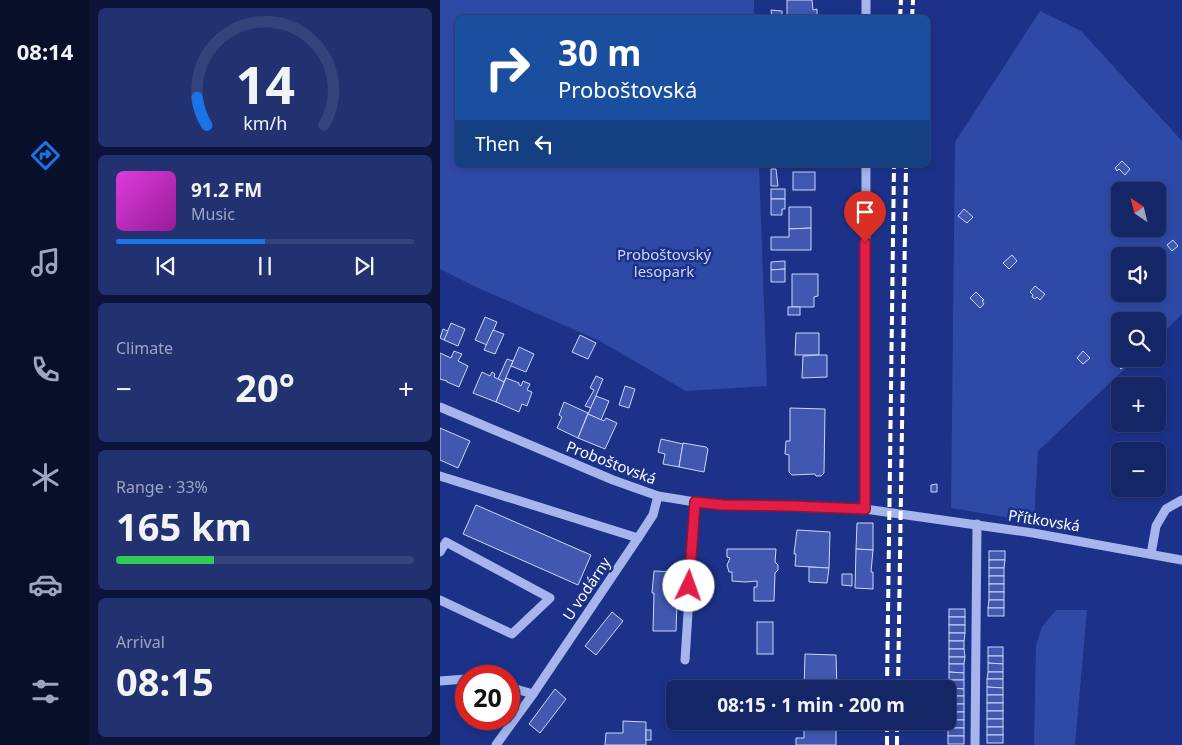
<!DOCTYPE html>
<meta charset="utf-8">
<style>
body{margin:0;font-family:"Noto Sans",sans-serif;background:#223270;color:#f1f3f6;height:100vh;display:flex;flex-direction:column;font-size:19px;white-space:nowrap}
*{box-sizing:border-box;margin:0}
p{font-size:16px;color:#9da5c0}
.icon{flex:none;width:28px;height:28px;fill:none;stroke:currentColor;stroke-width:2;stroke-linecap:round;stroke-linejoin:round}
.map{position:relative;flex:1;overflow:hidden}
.panel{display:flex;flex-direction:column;gap:8px;padding:8px;background:#0c1539;width:350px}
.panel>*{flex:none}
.top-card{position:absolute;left:15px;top:15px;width:475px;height:152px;border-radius:8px;box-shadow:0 2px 8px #0003,0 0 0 1px #34437b;background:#1a4fa0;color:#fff;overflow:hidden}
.needle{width:32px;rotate:325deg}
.controls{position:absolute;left:671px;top:182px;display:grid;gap:10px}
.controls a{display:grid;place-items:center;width:55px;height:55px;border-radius:8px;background:#152667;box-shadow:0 2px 8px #0003,0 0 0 1px #34437b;font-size:25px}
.speed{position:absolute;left:15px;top:665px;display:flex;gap:10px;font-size:25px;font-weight:700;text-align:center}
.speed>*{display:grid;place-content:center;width:65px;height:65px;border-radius:50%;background:#152667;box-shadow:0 2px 8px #0003,0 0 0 1px #34437b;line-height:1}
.speed .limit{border:8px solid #d22;background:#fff;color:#111}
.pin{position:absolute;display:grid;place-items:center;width:42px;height:42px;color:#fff;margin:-51px -21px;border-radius:50% 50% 50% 0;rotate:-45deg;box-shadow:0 0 5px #0007}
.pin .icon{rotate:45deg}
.me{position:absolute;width:55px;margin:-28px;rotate:3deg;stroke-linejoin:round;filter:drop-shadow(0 0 4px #0008)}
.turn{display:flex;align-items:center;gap:18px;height:105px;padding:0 20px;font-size:22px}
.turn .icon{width:65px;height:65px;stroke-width:2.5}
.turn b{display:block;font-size:35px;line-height:42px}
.then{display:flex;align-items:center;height:48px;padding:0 20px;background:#0003;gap:10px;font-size:19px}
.big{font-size:38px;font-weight:700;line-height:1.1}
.panel .card{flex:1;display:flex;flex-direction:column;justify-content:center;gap:8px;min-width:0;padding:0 18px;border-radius:8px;background:#223270}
.panel .dial{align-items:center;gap:0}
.dial svg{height:130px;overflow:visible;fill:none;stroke:#34437b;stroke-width:7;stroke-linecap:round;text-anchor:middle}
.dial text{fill:#f1f3f6;stroke:none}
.song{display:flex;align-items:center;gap:15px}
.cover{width:60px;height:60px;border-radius:8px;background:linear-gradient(135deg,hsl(300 70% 55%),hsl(300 70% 35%))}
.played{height:5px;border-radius:2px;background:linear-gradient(90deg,#1a73e8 50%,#34437b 50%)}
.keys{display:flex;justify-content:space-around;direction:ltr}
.heat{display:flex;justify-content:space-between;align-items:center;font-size:28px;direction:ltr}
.charge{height:8px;border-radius:4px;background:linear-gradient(90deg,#34c759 33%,#34437b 0)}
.trip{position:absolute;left:226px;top:680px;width:290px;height:50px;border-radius:8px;background:#152667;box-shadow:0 2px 8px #0003,0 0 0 1px #34437b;font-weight:700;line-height:50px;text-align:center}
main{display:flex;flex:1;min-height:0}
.tabs{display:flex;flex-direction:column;width:90px;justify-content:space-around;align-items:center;background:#080f29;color:#9da5c0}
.tabs .icon{width:35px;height:35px}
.tabs .active{color:#1a73e8}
.tabs b{font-size:22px;color:#f1f3f6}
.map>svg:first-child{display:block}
.green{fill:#2f49a7;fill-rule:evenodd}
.building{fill:#4058b0;stroke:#ccd5f9}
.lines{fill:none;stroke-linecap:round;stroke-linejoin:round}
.minor{stroke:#a6b5ec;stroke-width:9}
.rail{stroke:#fff;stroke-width:4;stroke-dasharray:9 4;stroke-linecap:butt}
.route-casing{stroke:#92132f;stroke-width:12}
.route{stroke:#e11d48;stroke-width:9}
.labels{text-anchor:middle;stroke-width:5;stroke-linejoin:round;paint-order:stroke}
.park-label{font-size:15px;fill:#ccd5f9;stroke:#1c3289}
.street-label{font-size:15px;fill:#fff;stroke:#1c3289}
</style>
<main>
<nav class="tabs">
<b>08:14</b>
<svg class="icon active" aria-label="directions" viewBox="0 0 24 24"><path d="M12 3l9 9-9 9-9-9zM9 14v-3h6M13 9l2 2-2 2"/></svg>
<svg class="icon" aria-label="music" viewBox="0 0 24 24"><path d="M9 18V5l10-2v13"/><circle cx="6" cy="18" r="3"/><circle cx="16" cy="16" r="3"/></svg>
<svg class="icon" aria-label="phone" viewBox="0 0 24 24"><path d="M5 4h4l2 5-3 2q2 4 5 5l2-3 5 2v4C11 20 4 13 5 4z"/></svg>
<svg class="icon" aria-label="climate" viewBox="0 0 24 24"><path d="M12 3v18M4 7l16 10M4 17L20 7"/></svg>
<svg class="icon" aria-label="car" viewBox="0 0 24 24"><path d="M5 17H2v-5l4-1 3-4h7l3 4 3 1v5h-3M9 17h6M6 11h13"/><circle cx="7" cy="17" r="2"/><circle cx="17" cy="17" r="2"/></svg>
<svg class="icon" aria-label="filters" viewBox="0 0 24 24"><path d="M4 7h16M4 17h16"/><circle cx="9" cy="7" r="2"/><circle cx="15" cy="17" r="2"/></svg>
</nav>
<section class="panel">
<div class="card dial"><svg viewBox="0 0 100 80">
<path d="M14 69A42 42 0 1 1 86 69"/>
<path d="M14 69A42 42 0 0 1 8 52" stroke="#1a73e8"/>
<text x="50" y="56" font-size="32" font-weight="700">14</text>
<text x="50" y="72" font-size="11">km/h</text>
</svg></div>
<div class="card">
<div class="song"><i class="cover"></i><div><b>91.2 FM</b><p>Music</p></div></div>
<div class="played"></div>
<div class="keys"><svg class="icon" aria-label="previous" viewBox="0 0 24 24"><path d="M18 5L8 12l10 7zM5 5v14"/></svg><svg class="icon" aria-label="pause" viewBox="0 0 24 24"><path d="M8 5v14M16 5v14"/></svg><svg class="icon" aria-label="next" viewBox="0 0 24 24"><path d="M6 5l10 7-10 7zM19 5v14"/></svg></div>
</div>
<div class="card"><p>Climate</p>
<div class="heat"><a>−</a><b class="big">20°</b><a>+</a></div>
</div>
<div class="card"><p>Range · 33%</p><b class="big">165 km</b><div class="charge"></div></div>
<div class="card"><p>Arrival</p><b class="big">08:15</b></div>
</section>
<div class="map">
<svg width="742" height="745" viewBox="0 0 742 745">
<rect width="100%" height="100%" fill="#1c3289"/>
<g class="green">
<path d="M0,0H314V17L18,18V165H319L327,386L246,391L158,340L38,288L0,269Z"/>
<path d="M600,11L641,31L742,141V314L718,338V321H680V359H695L598,451L594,522L511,508L515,142ZM680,191H718V229H680ZM680,256H718V294H680Z"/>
<path d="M616,610H647L635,745H594L596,645L602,627Z"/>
</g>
<g class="building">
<path d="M347,0H372L373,10L377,9V17L347,18Z"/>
<path d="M331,10L342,11V17H332Z"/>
<path d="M682,161L690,169L685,175L679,169L677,171L675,168Z"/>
<path d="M331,169H336L338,186H331Z"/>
<rect x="353" y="172" width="22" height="18"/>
<rect x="331" y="189" width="14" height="10"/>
<path d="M331,199H345V209H342V215H331Z"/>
<path d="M349,207H371V228L349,229Z"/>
<path d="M524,209L533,217L527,223L518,216Z"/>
<path d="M371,228V250H331V237H349V229Z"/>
<path d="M733,240L738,246L732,251L727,245Z"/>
<path d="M572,255L577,261L569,269L563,263Z"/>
<path d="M345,261V269L331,270V262Z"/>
<path d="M345,269V282H331V270Z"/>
<path d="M352,274H378V296L374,297V307H352Z"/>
<path d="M595,286L605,294L600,300L597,297L595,299L592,297L593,295L590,292Z"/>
<path d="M536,292L544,300L542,301L544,304L540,308L530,298Z"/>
<rect x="348" y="307" width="12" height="8"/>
<path d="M45,317L57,322L47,345L35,340Z"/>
<path d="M11,323L25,329L18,346L4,340Z"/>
<path d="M3,329L8,331L4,340L0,338Z"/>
<path d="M53,330L64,334L55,354L44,350Z"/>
<path d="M356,333H379V355H355Z"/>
<path d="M140,335L156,343L148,359L132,352Z"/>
<path d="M79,347L94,354L86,372L71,366Z"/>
<path d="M14,351L22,354L18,361L28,366L19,387L7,382V381L0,379V353L11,358Z"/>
<path d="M643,351L650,358L643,364L637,358Z"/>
<path d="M379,355H387V377L362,378L363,356Z"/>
<path d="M680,358L686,359L689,362L681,369L675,362Z"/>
<path d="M67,359L73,361L64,382L58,379Z"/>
<path d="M42,372L50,376L52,372L55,374L54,377L64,382L56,402L33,393Z"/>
<path d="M156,376L163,379L151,408L145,406L154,390L150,388Z"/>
<path d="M66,378L79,383V385L81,386L83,381L90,384L87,390L92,392L87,406L82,404L79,412L56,402Z"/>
<path d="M185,386L195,389L189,408L179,405Z"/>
<path d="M156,396L169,401L161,420L148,414Z"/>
<path d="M124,402L148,413L138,438L117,428L122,417L119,415Z"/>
<path d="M350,408L385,409L384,473L381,476H376L375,474L352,475L349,472V455L345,454L346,441H350Z"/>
<path d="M148,414L164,421L166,418L177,423L165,449L138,438Z"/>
<path d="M0,428L30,441L18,468L0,460Z"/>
<path d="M221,439L243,444L239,467L223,464L225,454L218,452Z"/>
<path d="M243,443L266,447L268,449L264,472L239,467Z"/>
<path d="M497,484V492H491V485Z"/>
<path d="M36,505L151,555L138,585L23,534Z"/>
<path d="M417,523H433V550L416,549Z"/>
<path d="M357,530L390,532L389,568L355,566L356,554H354Z"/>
<path d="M287,549H336L335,562L338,565V570L335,573L334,601H314V587H317V581L305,582L292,581V572H289L287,565L290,558L287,557Z"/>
<path d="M416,549L433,550L431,572H433V589L415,588Z"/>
<rect x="549" y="551" width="16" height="9"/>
<path d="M549,560H565L564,568H549Z"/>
<path d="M369,567L389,568L387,583L369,582Z"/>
<rect x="549" y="568" width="15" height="8"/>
<path d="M214,571L238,572L236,631H213L214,593H212Z"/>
<path d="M402,574H412V586L402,585Z"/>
<rect x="549" y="576" width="15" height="8"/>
<rect x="549" y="584" width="15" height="8"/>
<rect x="549" y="592" width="15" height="8"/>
<path d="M549,600H564V608H548Z"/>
<rect x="548" y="608" width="16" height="8"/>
<rect x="509" y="609" width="16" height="8"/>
<path d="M172,612L183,621L156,655L145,646Z"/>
<rect x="509" y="617" width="16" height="8"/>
<rect x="317" y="622" width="16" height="32"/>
<rect x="509" y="625" width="16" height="8"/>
<path d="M509,633H525L524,641H509Z"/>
<rect x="509" y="641" width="15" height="8"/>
<rect x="548" y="647" width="15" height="9"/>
<path d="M509,649H524L525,657H509Z"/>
<path d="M365,654L396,655L397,689H364Z"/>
<path d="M548,656H563V664L548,663Z"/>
<path d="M509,657H525L524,664H509Z"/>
<path d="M548,663L563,664V672H548Z"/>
<path d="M509,664H524V673L509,672Z"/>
<path d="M509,672L524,673V680H509Z"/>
<path d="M548,672H563V679H547Z"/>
<path d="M547,679H563V688L547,687Z"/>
<path d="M509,680H524V689L509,688Z"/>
<path d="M547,687L563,688V695H547Z"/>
<path d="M509,688L524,689V696H508Z"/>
<path d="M115,689L126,699L100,733L89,724Z"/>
<rect x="547" y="695" width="16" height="8"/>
<rect x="508" y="696" width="16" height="8"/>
<rect x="547" y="703" width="16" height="8"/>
<rect x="508" y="704" width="16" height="8"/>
<rect x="547" y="711" width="16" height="8"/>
<rect x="508" y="712" width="16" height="8"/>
<rect x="547" y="719" width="16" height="8"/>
<rect x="508" y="720" width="16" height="8"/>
<path d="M183,721L206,722V745H165L166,733H183Z"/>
<path d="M364,721H396V745H356V738H364Z"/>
<rect x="547" y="727" width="16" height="8"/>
<rect x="508" y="728" width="16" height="8"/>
<rect x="206" y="730" width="5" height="10"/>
<rect x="547" y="735" width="16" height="8"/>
<rect x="508" y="736" width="16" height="8"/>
</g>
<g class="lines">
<g class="minor">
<path d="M426,18V0"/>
<path d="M0,407L173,480L218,496L255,502L283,505L351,506L425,509L593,533L742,560"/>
<path d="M0,476L198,538"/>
<path d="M425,509L426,165"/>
<path d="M0,552L6,542L110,598L72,634L0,600"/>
<path d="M711,554L716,526L726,509L742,500"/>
<path d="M245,660L255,502"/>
<path d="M0,681L26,679"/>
<path d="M69,687L93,694"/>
<path d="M56,745L93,694L198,538L213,515L218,496"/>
<path d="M535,745L537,524"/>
</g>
<g class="rail">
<path d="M460,18L461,0"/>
<path d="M472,18L473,0"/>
<path d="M447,689L454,165"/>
<path d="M458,689L466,165"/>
<path d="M447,745V721"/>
<path d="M457,745V721"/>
</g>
</g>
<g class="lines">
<g class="route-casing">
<path id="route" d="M249,586L255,502L283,505L351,506L425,509V242"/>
</g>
<use href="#route" class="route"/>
</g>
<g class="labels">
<g class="park-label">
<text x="224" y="260">Proboštovský<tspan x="224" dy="17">lesopark</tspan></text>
</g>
<g class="street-label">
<text transform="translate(171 463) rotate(21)" y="5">Proboštovská</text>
<text transform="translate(604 521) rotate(9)" y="5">Přítkovská</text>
<text transform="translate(147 589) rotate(-56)" y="5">U vodárny</text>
</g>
</g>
</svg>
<div class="controls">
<a><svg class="needle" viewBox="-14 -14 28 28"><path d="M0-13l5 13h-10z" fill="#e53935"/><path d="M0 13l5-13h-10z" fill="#9da5c0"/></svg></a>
<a><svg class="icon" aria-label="sound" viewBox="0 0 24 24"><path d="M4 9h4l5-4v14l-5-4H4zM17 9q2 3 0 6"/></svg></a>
<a><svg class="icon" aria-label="search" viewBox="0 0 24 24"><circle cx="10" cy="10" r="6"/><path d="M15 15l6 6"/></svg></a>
<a>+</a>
<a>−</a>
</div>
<div class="speed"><div class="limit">20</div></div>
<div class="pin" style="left:425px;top:242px;background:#d93025"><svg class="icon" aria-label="arrive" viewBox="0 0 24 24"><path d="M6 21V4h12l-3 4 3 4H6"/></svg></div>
<svg class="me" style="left:249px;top:586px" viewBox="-20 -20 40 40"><circle r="19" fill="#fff"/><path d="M0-13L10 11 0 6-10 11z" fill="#e11d48"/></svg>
<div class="trip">08:15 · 1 min · 200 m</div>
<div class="top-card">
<div class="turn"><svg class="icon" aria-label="right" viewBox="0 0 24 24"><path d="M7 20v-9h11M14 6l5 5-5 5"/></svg><div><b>30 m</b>Proboštovská</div></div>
<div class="then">Then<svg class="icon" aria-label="left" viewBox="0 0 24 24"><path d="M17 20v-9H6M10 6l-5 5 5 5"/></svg></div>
</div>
</div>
</main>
